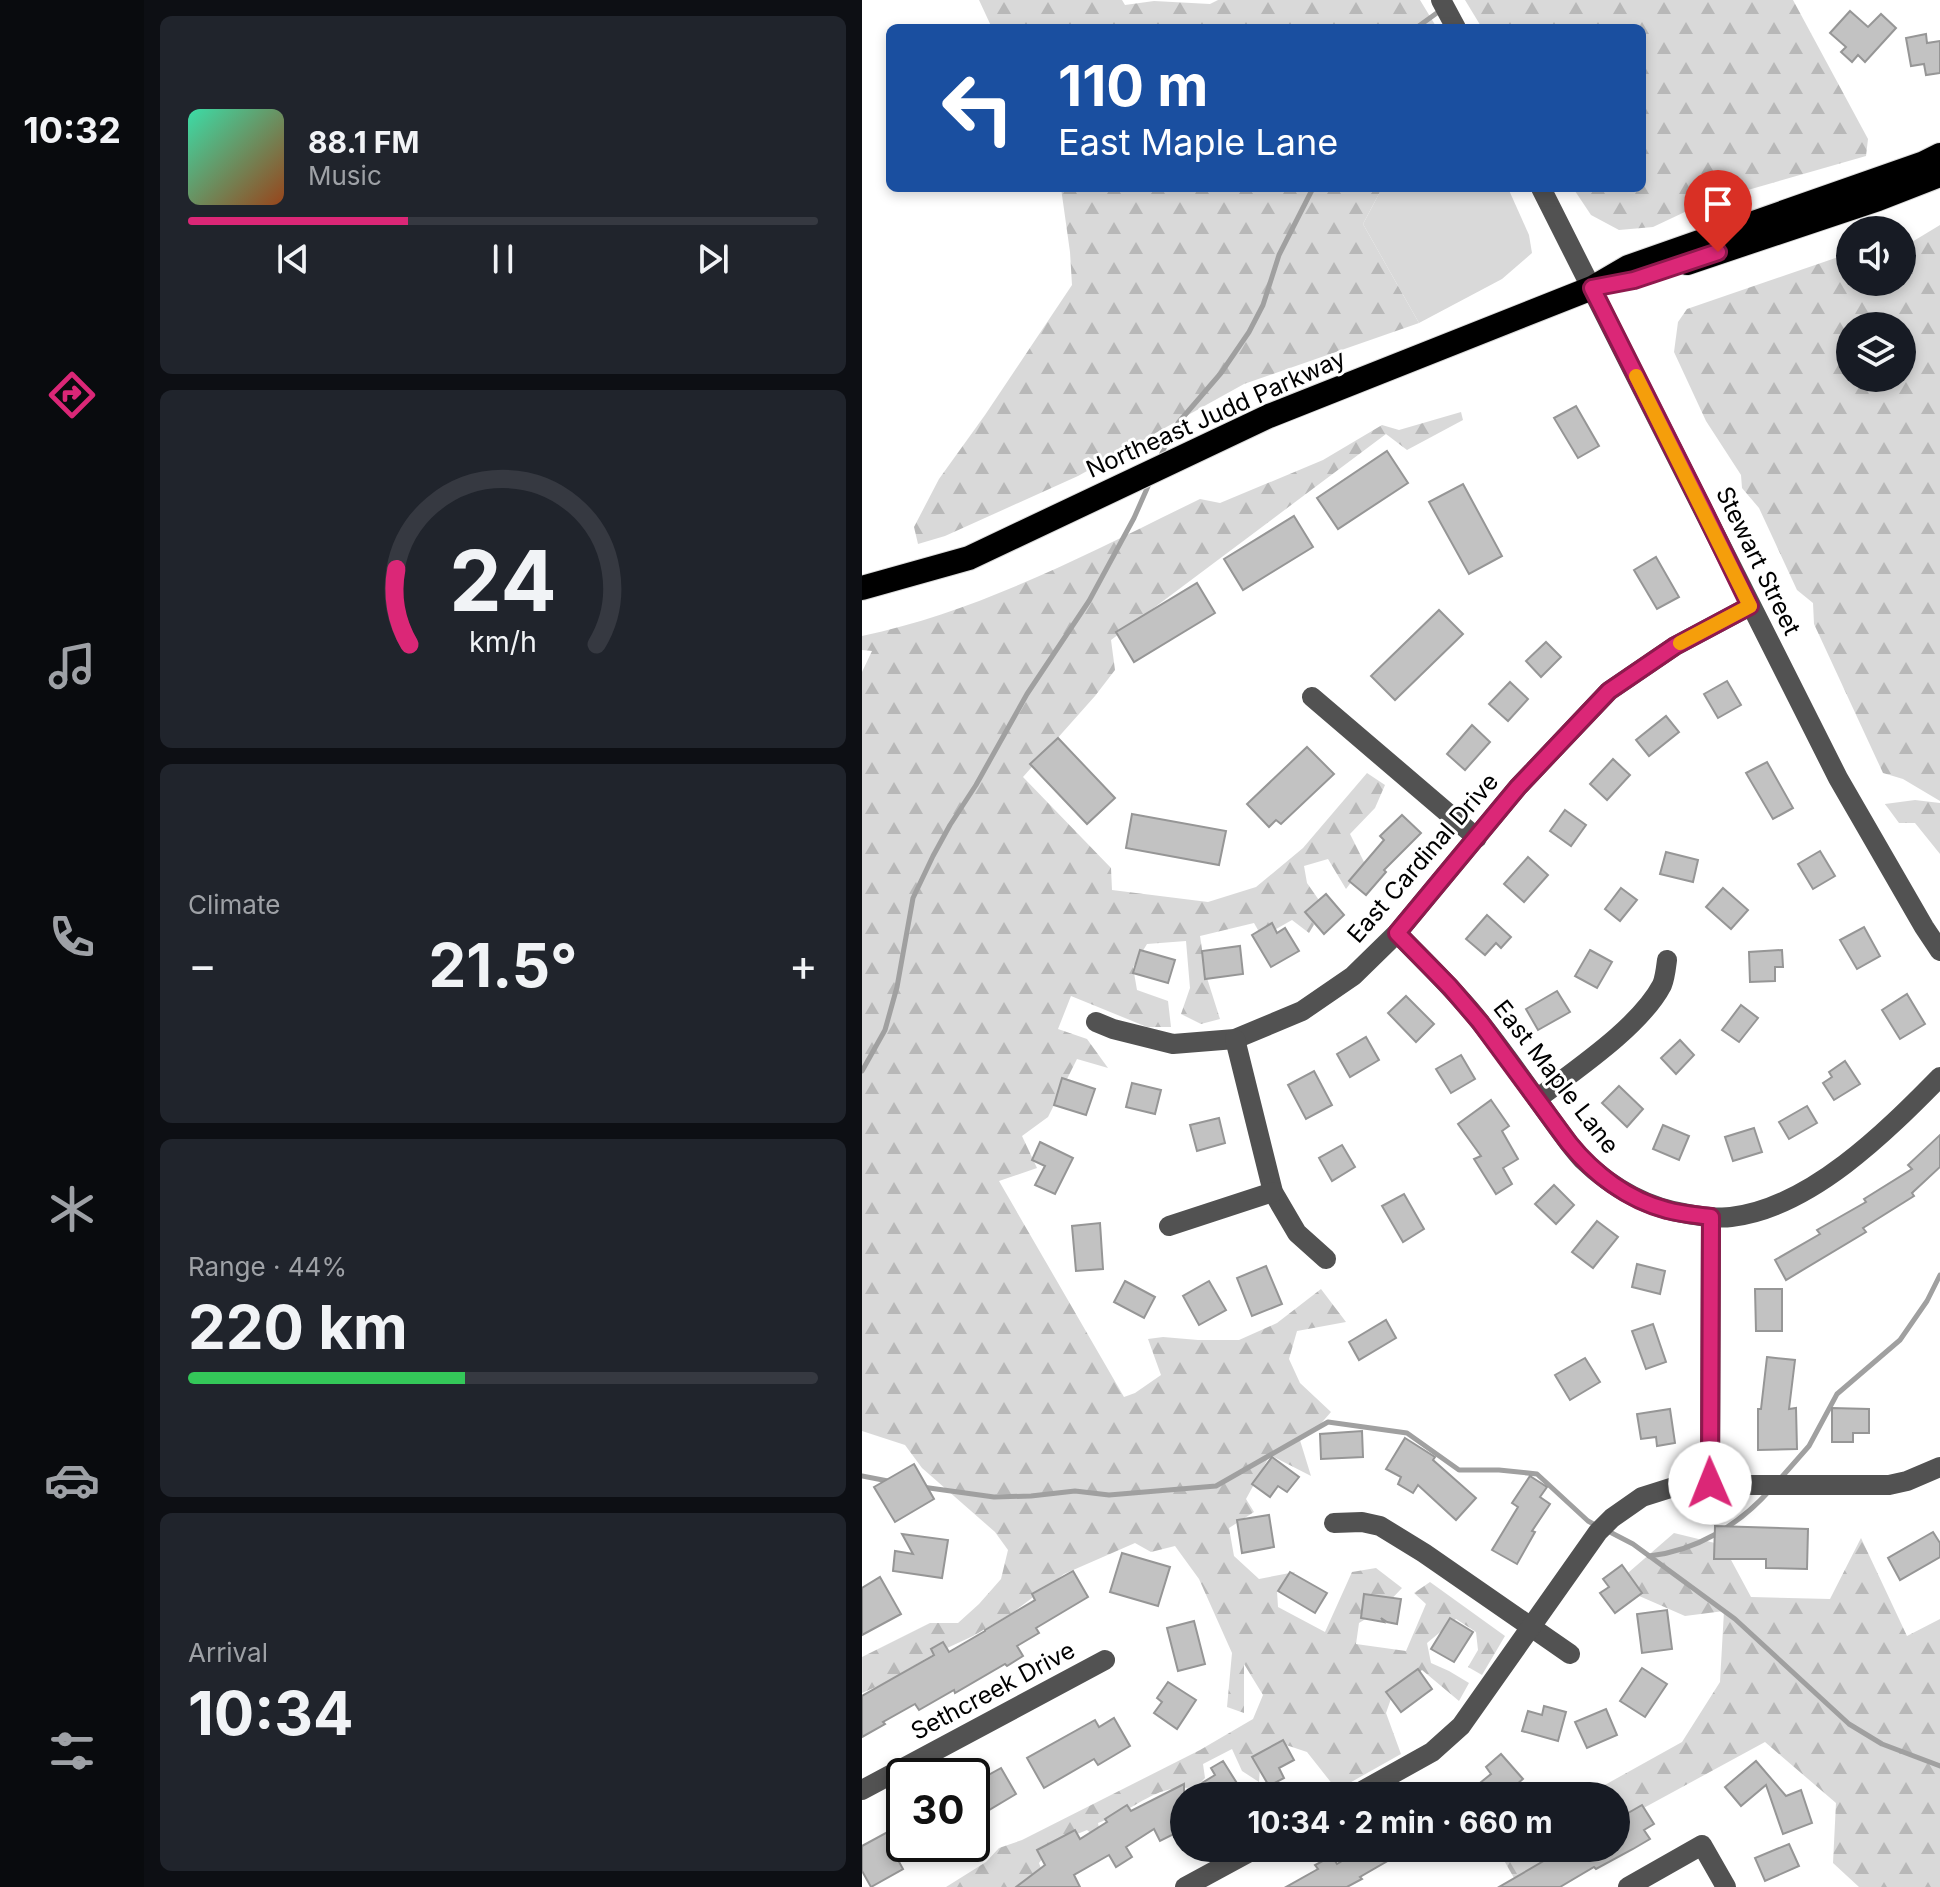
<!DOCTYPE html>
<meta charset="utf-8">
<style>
body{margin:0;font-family:Inter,sans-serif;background:#20242c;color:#f1f3f6;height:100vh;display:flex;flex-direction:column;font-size:30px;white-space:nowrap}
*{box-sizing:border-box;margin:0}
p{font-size:26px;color:#9ea1a6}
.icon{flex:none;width:44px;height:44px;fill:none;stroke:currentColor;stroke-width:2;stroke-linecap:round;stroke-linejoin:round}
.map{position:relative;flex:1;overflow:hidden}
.panel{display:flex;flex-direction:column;gap:16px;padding:16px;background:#0d0f14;width:718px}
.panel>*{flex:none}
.top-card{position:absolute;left:24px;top:24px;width:760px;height:168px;border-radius:12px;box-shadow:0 4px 12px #0003;background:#1a4fa0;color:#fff;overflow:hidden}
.tools{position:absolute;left:974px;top:216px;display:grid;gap:16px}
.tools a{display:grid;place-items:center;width:80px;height:80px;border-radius:50%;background:#171b24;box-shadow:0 4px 12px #0003;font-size:40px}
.speed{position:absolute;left:24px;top:1758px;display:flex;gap:16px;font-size:40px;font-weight:700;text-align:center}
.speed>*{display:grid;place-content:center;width:104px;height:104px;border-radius:50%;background:#171b24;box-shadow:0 4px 12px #0003;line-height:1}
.speed .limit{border:4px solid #111;border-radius:12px;background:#fff;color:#111}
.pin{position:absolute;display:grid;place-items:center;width:68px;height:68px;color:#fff;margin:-82px -34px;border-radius:50% 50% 50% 0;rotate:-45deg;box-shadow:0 0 8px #0007}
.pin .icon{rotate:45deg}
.me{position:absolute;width:88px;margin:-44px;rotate:359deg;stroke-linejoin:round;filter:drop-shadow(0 0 6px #0008)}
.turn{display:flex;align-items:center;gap:28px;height:168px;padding:0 40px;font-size:36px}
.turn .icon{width:104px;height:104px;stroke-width:2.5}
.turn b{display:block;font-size:56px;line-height:68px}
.big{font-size:60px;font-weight:700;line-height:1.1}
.panel .tile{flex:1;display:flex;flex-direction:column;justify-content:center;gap:12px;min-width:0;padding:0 28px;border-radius:12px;background:#20242c}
.panel .dial{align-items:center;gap:0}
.dial svg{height:208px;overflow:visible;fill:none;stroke:#363941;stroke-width:7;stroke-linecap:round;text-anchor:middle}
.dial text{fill:#f1f3f6;stroke:none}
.song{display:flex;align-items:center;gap:24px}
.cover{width:96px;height:96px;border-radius:12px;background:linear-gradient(135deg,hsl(160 70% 55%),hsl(20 70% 35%))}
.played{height:8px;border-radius:4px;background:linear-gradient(90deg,#db2777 35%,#363941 35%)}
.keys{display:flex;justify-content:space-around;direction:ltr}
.heat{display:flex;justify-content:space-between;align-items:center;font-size:44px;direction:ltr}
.charge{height:12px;border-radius:6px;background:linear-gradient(90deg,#34c759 44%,#363941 0)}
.trip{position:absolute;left:308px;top:1782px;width:460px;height:80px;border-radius:40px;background:#171b24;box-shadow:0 4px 12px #0003;font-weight:700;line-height:80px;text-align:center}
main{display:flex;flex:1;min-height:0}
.tabs{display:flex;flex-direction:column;width:144px;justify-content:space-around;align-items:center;background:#090b0e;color:#9ea1a6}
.tabs .icon{width:56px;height:56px}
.tabs .on{color:#db2777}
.tabs b{font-size:36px;color:#f1f3f6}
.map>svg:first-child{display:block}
.green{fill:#d9d9d9}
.forest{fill:url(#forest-firs);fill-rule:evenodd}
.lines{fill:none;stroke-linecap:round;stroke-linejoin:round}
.stream{stroke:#a0a0a0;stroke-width:5}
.building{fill:#c2c2c2;stroke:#969696;stroke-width:2}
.highway-casing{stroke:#dbdbdb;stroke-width:26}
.minor{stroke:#525252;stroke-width:20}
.highway{stroke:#000;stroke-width:24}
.route-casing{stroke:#8e194d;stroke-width:20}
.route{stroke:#db2777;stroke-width:14}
.slow{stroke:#f59e0b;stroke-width:14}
.labels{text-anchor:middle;stroke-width:6;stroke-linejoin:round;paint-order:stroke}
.street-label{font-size:24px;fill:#000;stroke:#fff}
</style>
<main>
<nav class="tabs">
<b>10:32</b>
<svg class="icon on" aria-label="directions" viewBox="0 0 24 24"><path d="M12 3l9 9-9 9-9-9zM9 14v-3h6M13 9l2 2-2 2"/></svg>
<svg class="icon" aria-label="music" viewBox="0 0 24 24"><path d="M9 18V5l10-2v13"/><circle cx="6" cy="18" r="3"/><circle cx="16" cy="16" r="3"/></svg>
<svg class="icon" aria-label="phone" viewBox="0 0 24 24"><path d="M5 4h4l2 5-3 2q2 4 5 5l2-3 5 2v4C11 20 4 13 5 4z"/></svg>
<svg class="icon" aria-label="climate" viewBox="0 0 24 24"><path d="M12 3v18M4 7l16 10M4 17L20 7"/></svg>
<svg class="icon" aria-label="car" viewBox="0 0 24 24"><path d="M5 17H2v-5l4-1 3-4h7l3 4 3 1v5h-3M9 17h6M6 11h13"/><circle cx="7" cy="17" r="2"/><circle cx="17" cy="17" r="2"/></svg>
<svg class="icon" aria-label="filters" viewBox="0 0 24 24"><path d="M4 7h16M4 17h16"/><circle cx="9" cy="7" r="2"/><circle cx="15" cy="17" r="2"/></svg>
</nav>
<section class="panel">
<div class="tile">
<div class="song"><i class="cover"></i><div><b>88.1 FM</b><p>Music</p></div></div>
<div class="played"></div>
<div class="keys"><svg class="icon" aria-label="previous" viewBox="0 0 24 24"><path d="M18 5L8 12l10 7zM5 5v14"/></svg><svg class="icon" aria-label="pause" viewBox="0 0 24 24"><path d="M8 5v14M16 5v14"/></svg><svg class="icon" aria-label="next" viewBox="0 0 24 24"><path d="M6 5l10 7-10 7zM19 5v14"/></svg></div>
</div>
<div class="tile dial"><svg viewBox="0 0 100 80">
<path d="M14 69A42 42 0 1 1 86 69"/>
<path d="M14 69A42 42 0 0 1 9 40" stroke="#db2777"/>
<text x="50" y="56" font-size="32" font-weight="700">24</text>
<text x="50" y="72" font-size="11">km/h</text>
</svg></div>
<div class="tile"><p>Climate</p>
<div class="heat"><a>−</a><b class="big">21.5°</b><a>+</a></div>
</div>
<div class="tile"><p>Range · 44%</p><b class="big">220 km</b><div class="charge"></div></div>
<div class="tile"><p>Arrival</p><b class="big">10:34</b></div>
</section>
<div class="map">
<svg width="1078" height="1887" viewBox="0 0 1078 1887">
<defs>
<pattern id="forest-firs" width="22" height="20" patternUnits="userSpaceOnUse" patternTransform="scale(2)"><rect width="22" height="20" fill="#d9d9d9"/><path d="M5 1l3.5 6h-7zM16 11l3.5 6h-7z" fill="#b8b8b8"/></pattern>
</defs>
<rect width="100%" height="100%" fill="#fff"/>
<path class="green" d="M520,188H646L667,235L670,253L640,279L557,323L501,224Z"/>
<g class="forest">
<path d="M117,0H260L263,5L292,1L348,4L356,0H558L575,28H130Z"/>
<path d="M603,0H931L1006,139L1004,156L844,202L791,227L757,230L729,215L711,188H780V28H620Z"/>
<path d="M199,188H520L501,224L557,323L382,384L216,476L83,536L56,544L52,527L77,479L123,415L210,285L208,252Z"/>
<path d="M1078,225V801L1041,779L1021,773L952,624L951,603L935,590L897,508L880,488L879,475L844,421L812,352L816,322L825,309L988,253V282H1040V248ZM988,326H1040V378H988Z"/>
<path d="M599,412L601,420L545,450L524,434L249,640L253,670L233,696L161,777L249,868L250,890L346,902L394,887L441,848L505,773L523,785L513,808L488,834L503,864L484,889L466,859L442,866L445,883L459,903L456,918L447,933L430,920L400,937L392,923L338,936L344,975L358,1019L339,1024L319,1014L328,988L324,941L285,944L271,967L275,990L306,1001L309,1027H285L209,996L196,1029L225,1039L246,1068L215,1059L186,1117L160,1136L175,1168L137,1181L262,1397L273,1393L299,1375L286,1339L301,1337L336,1340H377L415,1323L459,1289L484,1322L435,1331L427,1359L438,1383L469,1412L455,1428L437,1437L449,1476L408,1455L384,1499L392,1512L367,1528L372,1556L397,1579L433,1572L415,1591L416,1607L463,1632L490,1572L514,1568L540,1588L520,1609L497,1623L494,1644L544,1651L564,1604L552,1593L568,1582L643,1636L620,1675L606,1667L616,1650L614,1632L594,1619L565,1643L569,1663L587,1671L607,1683L597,1701L560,1670L531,1693L524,1713L539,1754L475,1790L445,1752L421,1744L399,1754L397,1782L380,1771L370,1749L341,1764L343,1778L333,1788C302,1786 291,1795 266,1809C256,1815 246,1819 236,1823L240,1842L225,1830L191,1844L177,1863L186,1887L169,1883L152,1887H84L124,1862L137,1848L160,1840L338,1750L391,1719L401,1695L382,1664V1713L365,1707L370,1653L337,1579L313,1546L289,1552L273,1543L202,1574L150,1613L111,1636L70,1655L23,1683L0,1693V1657L68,1623H96L117,1604L139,1579L146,1550L133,1532L60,1468L43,1445L0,1431V672L10,651L0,650V636C119,611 229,552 338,499L358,503L461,460L520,425L537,430Z"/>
<path d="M1053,800L1078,803V854L1053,823H1037L1023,804Z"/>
<path d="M812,1533L861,1545L889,1597L968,1599L999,1538L1045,1636L1078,1619V1887H997L971,1863L974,1803L903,1742L754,1823V1796H723L820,1742L858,1682L862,1611L823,1616L752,1585Z"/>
<path d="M635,1848H707L652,1878Z"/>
</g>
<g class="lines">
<g class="stream">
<path d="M554,28L579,10"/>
<path d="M297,460L307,437L316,423L359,373L387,332L401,305L417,255L451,188"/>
<path d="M0,1071L23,1030L35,987L51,898L71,856L88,825L114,785L165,694L227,601L272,518L287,484"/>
<path d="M0,1476L26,1481"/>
<path d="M918,1479L947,1446L975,1394L1038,1340L1065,1301L1078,1275"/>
<path d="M60,1487L132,1497L169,1496L213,1491L247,1495L354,1486L466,1422L545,1433L597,1470H637L675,1474L726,1521L735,1526"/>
<path d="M744,1530L771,1544L873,1619L987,1724L1020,1744L1078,1766"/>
<path d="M787,1556C834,1551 877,1525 908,1490"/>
</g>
</g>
<g class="building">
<path d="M988,11L1006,27L1019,14L1034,28L1003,62L996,55L990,62L979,52L984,47L968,33Z"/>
<path d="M1064,34L1065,43L1078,41V73L1064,75L1062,64L1049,66L1044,38Z"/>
<path d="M714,406L737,446L716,458L692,418Z"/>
<path d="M525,451L546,483L476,529L455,498Z"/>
<path d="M601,484L640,556L607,574L567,502Z"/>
<path d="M432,516L451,547L381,590L362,559Z"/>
<path d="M794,557L817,597L795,609L772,570Z"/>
<path d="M335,583L353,613L272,662L254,632Z"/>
<path d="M577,610L601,634L533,700L509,676Z"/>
<path d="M684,642L699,657L679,677L664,661Z"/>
<path d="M865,681L879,705L856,718L842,694Z"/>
<path d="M648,682L666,699L646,721L627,704Z"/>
<path d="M804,716L817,732L787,756L774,740Z"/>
<path d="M610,725L628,742L603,770L585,754Z"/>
<path d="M196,738L253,798L225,824L168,764Z"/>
<path d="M445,747L472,774L419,824L414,820L407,827L385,804Z"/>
<path d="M751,759L768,775L745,800L728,784Z"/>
<path d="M905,762L931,808L911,819L884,773Z"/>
<path d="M703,810L724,825L709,846L688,831Z"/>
<path d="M270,814L364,831L357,865L264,848Z"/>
<path d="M540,815L559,833L522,870L524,872L504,895L487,881L522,840L518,836Z"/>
<path d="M958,851L973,876L951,889L936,864Z"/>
<path d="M804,852L836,860L831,882L798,874Z"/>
<path d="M666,857L686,875L662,902L642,884Z"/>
<path d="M759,888L775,900L758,921L743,909Z"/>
<path d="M861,888L886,910L869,929L844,907Z"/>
<path d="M464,894L482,915L462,934L443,912Z"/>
<path d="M625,915L649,937L639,948L634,943L623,955L604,939Z"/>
<path d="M410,923L415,933L423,928L437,951L409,967L390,935Z"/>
<path d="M1002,927L1018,956L995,969L978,940Z"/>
<path d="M378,946L381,974L343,979L340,951Z"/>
<path d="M278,950L313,960L306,983L271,973Z"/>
<path d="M728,950L750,962L735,988L713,976Z"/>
<path d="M920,950L921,967H913V981L888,982L887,952Z"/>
<path d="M695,991L708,1012L676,1030L664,1009Z"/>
<path d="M1045,994L1063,1024L1038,1039L1020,1010Z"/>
<path d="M544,996L572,1024L554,1042L526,1013Z"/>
<path d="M879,1005L896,1018L877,1042L860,1030Z"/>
<path d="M504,1037L517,1060L488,1077L475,1054Z"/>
<path d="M818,1040L832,1055L814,1074L799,1058Z"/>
<path d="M599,1055L613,1079L589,1093L574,1069Z"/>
<path d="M983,1061L998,1084L972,1100L961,1083L970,1077L967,1072Z"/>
<path d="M452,1071L470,1105L444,1119L426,1085Z"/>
<path d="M200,1078L233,1089L224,1115L192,1105Z"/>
<path d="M270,1083L299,1090L293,1114L264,1107Z"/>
<path d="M757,1086L781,1109L765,1127L740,1103Z"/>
<path d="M629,1100L647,1126L640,1131L656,1159L641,1168L650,1184L634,1194L612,1159L619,1156L596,1124Z"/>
<path d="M945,1106L955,1123L927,1139L917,1122Z"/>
<path d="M357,1118L363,1143L335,1151L328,1125Z"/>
<path d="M801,1125L827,1136L817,1160L791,1149Z"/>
<path d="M892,1128L900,1152L871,1161L863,1137Z"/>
<path d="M1078,1135V1167L1050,1193L1052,1196L1001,1228L1004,1232L924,1280L913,1260L958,1234L955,1230L1004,1202L1002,1199L1050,1169L1046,1165Z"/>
<path d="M178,1142L211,1158L193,1194L173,1185L183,1166L170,1160Z"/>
<path d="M480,1145L493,1167L470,1181L457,1158Z"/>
<path d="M692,1185L712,1205L694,1224L673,1204Z"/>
<path d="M542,1194L562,1229L541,1242L520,1206Z"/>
<path d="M735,1221L756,1237L731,1268L710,1252Z"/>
<path d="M238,1223L241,1269L214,1271L210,1226Z"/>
<path d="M775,1264L803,1271L798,1294L770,1287Z"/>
<path d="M404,1266L420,1304L390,1316L375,1278Z"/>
<path d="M263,1281L293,1297L282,1318L252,1302Z"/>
<path d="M347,1281L364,1310L337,1325L321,1296Z"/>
<path d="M893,1289H920V1331H894Z"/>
<path d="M524,1320L534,1338L497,1360L487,1342Z"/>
<path d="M791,1324L804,1362L784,1369L770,1331Z"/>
<path d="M905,1357L933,1360L927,1409L934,1408L935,1449L896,1450V1409H899Z"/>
<path d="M723,1358L738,1382L708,1400L693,1375Z"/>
<path d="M970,1408L1007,1409V1433H991V1442H970Z"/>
<path d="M808,1409L813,1443L795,1446L794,1437L779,1439L775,1414Z"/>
<path d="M500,1431L501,1457L459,1459L458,1434Z"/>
<path d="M543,1438L573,1457L571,1460L614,1498L594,1520L556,1485L551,1493L536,1484L539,1477L524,1469Z"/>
<path d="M410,1457L437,1477L425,1492L416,1486L408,1497L390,1484Z"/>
<path d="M52,1464L72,1499L33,1522L12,1487Z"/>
<path d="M668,1476L685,1487L678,1497L688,1504L670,1531L673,1532L655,1564L630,1550L656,1507L650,1503Z"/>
<path d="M407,1515L412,1547L380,1553L375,1520Z"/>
<path d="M853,1526L946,1529L945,1569L904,1568V1559H852Z"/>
<path d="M1071,1532L1078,1543V1557L1038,1580L1026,1558Z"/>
<path d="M40,1534L86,1540L80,1578L31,1571L33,1551L51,1554Z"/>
<path d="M260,1553L308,1567L296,1606L248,1592Z"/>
<path d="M760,1565L780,1593L753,1613L738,1593L747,1587L741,1579Z"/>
<path d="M211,1571L226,1597L174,1628L177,1633L155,1646L161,1656L145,1666L143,1664L93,1693L92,1690L57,1710L53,1704L21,1722L23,1724L0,1737V1696L72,1655L69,1649L81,1642L87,1652L123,1631V1630L173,1600L170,1594Z"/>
<path d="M428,1572L465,1593L453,1613L416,1591Z"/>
<path d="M18,1577L39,1614L0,1635V1588Z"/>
<path d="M502,1594L539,1599L535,1624L525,1622L519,1618L522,1622L499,1618Z"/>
<path d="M805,1610L810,1649L780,1653L775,1614Z"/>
<path d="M588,1618L611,1632L592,1662L569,1649Z"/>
<path d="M332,1621L343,1664L316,1671L305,1628Z"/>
<path d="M780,1668L805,1684L783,1717L758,1701Z"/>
<path d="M556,1669L570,1689L539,1712L524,1692Z"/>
<path d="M306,1682L334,1700L315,1729L292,1713L300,1702L295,1698Z"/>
<path d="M682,1706L704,1712L696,1741L660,1731L666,1711L680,1715Z"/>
<path d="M744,1709L755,1735L725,1748L713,1722Z"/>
<path d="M252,1718L268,1746L236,1765L232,1759L182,1788L165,1758L233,1720L237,1727Z"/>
<path d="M421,1740L432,1760L417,1768L422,1778L407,1786L390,1757Z"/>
<path d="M639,1754L661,1779L641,1796H602L629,1774L624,1767Z"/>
<path d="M361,1761L383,1796H322V1829L298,1841L292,1829L264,1847L270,1857L254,1867L247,1855L212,1875L218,1887H154L183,1865L175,1850L213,1830L218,1839L245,1822L243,1819L265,1805L269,1811L322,1784V1794L353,1775L349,1768Z"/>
<path d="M894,1761L924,1796L939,1790L950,1823L921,1834L904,1785L879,1806L863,1787Z"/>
<path d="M139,1768L154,1794L127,1810L112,1783Z"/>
<path d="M780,1805L792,1824L782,1830L788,1839L771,1849L734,1869L732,1867L698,1887H637L704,1848H754V1820Z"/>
<path d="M31,1829L39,1844H67L36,1860L41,1869L9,1887L0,1871V1846Z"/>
<path d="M927,1844L937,1866L903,1881L893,1858Z"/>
<path d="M502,1848H548L498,1877L500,1879L485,1887H424L456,1869L453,1865L470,1856L475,1864Z"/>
</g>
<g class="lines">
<g class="highway-casing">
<g id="highway">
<path d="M825,263L1016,199L1078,175"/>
<path d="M0,588L107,558L407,416L730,288L766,267L1062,163L1078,155"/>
</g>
</g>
<g class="minor">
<path d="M579,0L594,28"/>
<path d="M679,188L976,778L1062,927L1078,951"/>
<path d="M450,697L615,838"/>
<path d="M535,933C563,962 593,990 618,1022C642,1052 664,1084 687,1116C697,1130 708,1146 720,1159C750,1188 785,1208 826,1214C840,1216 854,1219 869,1217C948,1208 1024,1132 1078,1077"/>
<path d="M234,1022L251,1029L311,1044L373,1039L440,1011L491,976L535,933L656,787L747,691L813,646L888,606"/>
<path d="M373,1039L411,1192L435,1233L464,1259"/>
<path d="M675,1099C713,1070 778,1027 800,985C803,978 804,968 805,960"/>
<path d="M307,1226L411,1192"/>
<path d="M848,1483L849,1217"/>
<path d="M472,1523L500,1522L518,1526L562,1553L708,1654"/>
<path d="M0,1790L243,1660"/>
<path d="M491,1796L570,1752L599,1726L736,1532L750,1518L780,1497L818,1485H1027L1045,1481L1078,1467"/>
<path d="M323,1887L395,1848"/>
<path d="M766,1887L840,1845L864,1887"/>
</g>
<use href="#highway" class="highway"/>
</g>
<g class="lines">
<g class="route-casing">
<path id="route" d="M848,1483L849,1217C834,1215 819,1214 805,1210C766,1200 732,1174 707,1143L618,1022L588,987L535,933L656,787L747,691L813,646L888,606L840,507L730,288L772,280L856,252"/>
</g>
<use href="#route" class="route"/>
<path class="slow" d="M774,376L888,606L818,643"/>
</g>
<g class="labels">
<g class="street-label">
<text transform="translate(354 414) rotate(-24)" y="8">Northeast Judd Parkway</text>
<text transform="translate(896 561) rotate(64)" y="8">Stewart Street</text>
<text transform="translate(561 858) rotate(-49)" y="8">East Cardinal Drive</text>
<text transform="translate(694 1077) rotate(52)" y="8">East Maple Lane</text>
<text transform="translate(131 1691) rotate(-28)" y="8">Sethcreek Drive</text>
</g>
</g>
</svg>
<div class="tools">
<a><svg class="icon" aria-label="sound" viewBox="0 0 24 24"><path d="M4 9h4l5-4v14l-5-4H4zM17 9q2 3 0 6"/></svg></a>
<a><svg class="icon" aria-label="layers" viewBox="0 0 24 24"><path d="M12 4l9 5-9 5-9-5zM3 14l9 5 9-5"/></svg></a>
</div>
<div class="speed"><div class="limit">30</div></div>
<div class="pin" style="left:856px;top:252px;background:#d93025"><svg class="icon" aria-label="arrive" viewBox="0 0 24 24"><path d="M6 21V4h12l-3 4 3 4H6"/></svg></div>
<svg class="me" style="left:848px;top:1483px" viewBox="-20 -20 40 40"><circle r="19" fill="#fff"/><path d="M0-13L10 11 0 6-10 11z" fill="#db2777"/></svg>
<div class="trip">10:34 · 2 min · 660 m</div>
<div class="top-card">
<div class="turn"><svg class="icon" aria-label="left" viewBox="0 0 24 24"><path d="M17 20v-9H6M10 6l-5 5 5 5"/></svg><div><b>110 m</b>East Maple Lane</div></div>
</div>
</div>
</main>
